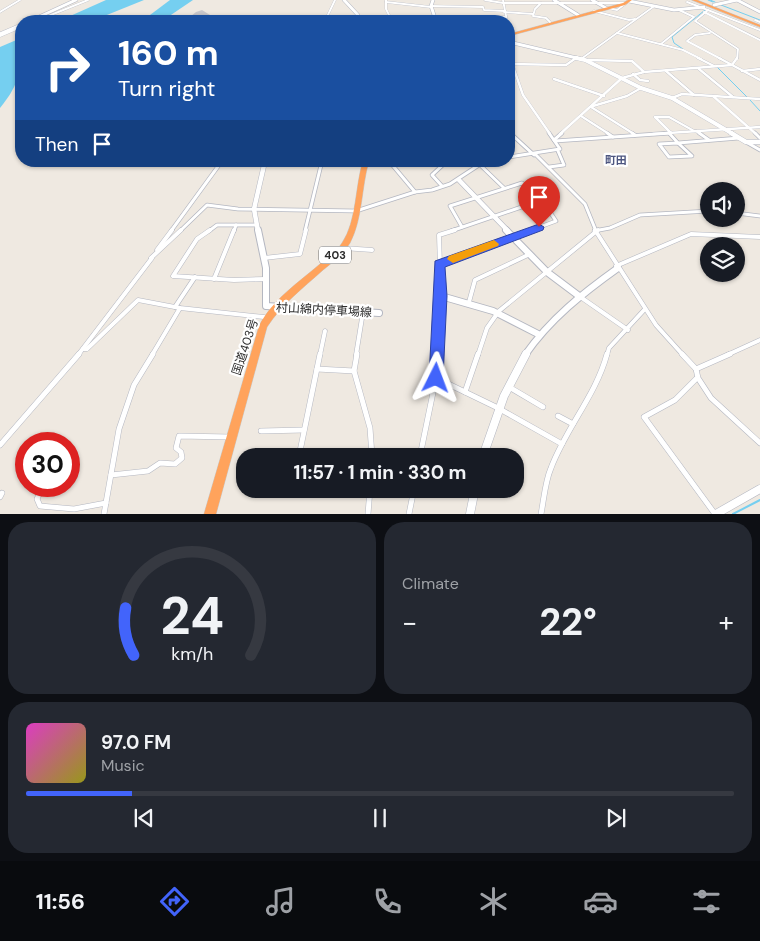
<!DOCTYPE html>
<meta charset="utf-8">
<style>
body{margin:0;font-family:"DM Sans","Noto Sans JP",sans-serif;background:#242831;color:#f1f3f6;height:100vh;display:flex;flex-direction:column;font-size:19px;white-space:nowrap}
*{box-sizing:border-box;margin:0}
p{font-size:16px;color:#9ea1a6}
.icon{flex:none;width:28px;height:28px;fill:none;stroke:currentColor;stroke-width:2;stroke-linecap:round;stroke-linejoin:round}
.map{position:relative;height:514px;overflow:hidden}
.details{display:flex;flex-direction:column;gap:8px;padding:8px;background:#0d0f14;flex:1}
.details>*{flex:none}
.guide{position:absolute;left:15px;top:15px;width:500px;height:152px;border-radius:20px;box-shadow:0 1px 4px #0004;background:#1a4fa0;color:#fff;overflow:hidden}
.tools{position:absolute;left:700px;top:182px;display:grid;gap:10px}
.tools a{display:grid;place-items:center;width:45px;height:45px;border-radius:50%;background:#171b24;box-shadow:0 1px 4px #0004;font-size:25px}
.speed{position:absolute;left:15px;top:432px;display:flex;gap:10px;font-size:25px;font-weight:700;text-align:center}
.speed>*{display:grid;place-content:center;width:65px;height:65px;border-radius:50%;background:#171b24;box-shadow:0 1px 4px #0004;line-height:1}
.speed .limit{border:8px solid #d22;background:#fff;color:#111}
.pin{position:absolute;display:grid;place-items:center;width:42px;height:42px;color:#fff;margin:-51px -21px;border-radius:50% 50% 50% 0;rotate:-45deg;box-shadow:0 0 5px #0007}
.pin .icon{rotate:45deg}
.me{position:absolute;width:55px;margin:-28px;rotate:3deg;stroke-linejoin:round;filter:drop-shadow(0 0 4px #0008)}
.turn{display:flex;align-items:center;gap:18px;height:105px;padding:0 20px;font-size:22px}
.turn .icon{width:65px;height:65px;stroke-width:2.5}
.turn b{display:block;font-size:35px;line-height:42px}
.then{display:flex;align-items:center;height:48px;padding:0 20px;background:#0003;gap:10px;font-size:19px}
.big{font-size:38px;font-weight:700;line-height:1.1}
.details .tile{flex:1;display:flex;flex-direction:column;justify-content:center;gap:8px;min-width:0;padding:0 18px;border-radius:20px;background:#242831}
.details .dial{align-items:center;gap:0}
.dial svg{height:130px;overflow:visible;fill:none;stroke:#363941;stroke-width:7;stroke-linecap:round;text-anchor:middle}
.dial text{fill:#f1f3f6;stroke:none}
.song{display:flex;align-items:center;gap:15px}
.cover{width:60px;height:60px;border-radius:8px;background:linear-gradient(135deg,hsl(310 70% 55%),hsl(60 70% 35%))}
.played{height:5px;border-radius:2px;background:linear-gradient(90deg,#4264fb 15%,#363941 15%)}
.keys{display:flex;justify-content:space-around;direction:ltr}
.heat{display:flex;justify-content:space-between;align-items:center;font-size:28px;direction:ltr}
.details .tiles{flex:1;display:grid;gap:8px;grid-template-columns:1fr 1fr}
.tile:last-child{grid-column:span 2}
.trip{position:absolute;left:236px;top:448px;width:288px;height:50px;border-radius:20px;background:#171b24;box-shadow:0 1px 4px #0004;font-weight:700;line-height:50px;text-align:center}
.tabs{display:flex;height:80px;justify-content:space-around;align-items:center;background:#090b0e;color:#9ea1a6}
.tabs .icon{width:35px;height:35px}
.tabs .current{color:#4264fb}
.tabs b{font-size:22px;color:#f1f3f6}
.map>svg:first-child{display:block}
.water{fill:#75cff0}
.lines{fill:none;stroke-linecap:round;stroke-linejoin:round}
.stream-far1{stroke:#75cff0;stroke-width:1}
.stream{stroke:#75cff0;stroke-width:2}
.runway{fill:#c9c8cc;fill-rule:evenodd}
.street-far4-casing{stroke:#b4b7c1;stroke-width:2.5}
.street-far3-casing{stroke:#b4b7c1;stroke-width:3}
.street-far2-casing{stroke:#b4b7c1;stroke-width:4.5}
.street-far1-casing{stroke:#b4b7c1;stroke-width:5}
.street-casing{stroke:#b4b7c1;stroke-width:6}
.secondary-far4-casing{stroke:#b4b7c1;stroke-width:4}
.secondary-far3-casing{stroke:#b4b7c1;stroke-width:4.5}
.secondary-far2-casing{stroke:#b4b7c1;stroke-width:5.5}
.secondary-far1-casing{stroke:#b4b7c1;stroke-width:8}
.secondary-casing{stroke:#b4b7c1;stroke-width:9}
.highway-casing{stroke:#c9c9c9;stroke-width:1}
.street-far4{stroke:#fff;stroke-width:2}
.street-far3{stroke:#fff;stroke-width:2.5}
.street-far2{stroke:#fff;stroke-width:3}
.street-far1{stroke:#fff;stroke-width:4}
.street{stroke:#fff;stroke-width:5}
.secondary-far4{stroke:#fff;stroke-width:3}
.secondary-far3{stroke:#fff;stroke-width:4}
.secondary-far2{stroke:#fff;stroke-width:4.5}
.secondary-far1{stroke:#fff;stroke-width:6}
.secondary{stroke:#fff;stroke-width:8}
.highway{fill:#ffa35c;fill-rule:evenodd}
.route{fill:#4264fb;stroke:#2b41a3}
.slow{fill:#f59e0b}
.labels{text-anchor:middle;stroke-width:4.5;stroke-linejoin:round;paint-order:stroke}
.far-neighbourhood-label{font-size:11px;font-weight:bold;fill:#4d5680;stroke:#fff}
.shield{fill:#fff;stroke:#6d6d6d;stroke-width:1}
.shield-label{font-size:11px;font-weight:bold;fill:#2e2e2e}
.street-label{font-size:12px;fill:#2e2e2e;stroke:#fff}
</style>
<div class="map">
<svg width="760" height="514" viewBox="0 0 760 514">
<rect width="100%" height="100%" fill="#efe9e1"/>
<g class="water">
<path d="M106,0H144L92,21H59Z"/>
<path d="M170,0H193L162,21H142Z"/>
<path d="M21,38C21,70 21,82 0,108V47Z"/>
</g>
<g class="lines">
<g class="stream-far1">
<path d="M708,0L713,2"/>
<path d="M710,0L715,2"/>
<path d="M721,5L760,20"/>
<path d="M683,49L674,43L672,37L705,10"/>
<path d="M717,67L747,97"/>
<path d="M750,100L760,111"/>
</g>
<path class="stream" d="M733,514L760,500"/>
<path class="runway" d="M202,10L210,15L204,21H185L196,12Z"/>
<g class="street-far4-casing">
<g id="street-far4">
<path d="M386,0V9L392,21"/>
<path d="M485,0L503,3H626"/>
<path d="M503,0L507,21"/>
<path d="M386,2L431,7"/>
<path d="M687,2L760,30"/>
<path d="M541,3L535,9L533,16L546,18L550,22"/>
<path d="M431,6L483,7L484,10L504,11"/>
<path d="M608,8L617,10L625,4"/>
<path d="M708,10L695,21L738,49L737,59"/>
<path d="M594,11L629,20L635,19"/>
<path d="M0,12L20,0"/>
<path d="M504,12L533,14"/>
<path d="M704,12L760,40"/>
<path d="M755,20L760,22"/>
<path d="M36,21L88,0"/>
<path d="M325,21L335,0"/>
<path d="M458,21L477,17H505"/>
<path d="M617,33L653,7"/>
<path d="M710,33L695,35L687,41L721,59"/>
<path d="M0,36L21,27"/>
<path d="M661,44L694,17L679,10"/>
<path d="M509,56L510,59"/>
<path d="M574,59L577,57"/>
<path d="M581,59L617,33L683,50L701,59"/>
</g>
</g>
<g class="street-far3-casing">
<g id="street-far3">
<path d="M510,58L523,95L550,134"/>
<path d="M698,58L714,66"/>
<path d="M719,58L760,80"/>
<path d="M585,60L632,61L644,72"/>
<path d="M509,64L566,65L576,58"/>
<path d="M699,69L733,97"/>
<path d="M666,71L694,95"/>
<path d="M742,71L760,69"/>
<path d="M633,74L640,80L648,81"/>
<path d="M554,79L604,96"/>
<path d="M713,96L756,134"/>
<path d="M672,98L682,94L760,99"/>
<path d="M593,106L627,96L641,88"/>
<path d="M591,107L634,134"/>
<path d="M581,116L609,134"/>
<path d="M696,131L701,134"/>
<path d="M509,132L512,134"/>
<path d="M671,133L655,117H669L694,131"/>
<path d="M560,134L622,78L644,72L732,65L737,58"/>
<path d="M653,134L760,127"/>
</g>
</g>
<g class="street-far2-casing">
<g id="street-far2">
<path d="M510,133L534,155"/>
<path d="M607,133L613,137"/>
<path d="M632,133L635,135"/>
<path d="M669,133L678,143L739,138"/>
<path d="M699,133L709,140"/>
<path d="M755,133L760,138"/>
<path d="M554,140L562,133"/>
<path d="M555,141L671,133"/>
<path d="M746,142L760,150"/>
<path d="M678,143L692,156L669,157L659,144Z"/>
<path d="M535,154L585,204L596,231"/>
<path d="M509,157L560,149L549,133"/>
<path d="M389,161L415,192"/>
<path d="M476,161L504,188"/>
<path d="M549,167L564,165L558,151"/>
<path d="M442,186L432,175L447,161"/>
<path d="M736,213L760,216"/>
<path d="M462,227L450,206L522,183L542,200L556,221L529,231"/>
<path d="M171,231L222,161"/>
<path d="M180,231L207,205L238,209L356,211L415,192L432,190L450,184L485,161"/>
<path d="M209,231L217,225H257"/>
<path d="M234,231L236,225"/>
<path d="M305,231L322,161"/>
<path d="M451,231L542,200"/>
<path d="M594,231L610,228L640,215L709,211"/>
</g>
</g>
<g class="street-far1-casing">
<g id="street-far1">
<path d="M210,230L197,239L173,276L234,280L266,279"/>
<path d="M595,230L656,325L683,355"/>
<path d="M343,248L372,250"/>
<path d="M157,250L172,230"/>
<path d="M151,258L181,230"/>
<path d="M264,258L300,254L306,230"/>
<path d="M439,264L532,230"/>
<path d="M616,266L691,234L760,237"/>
<path d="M214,279L234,230"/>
<path d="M579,296L628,330"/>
<path d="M469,302L475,280L530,254"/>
<path d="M175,307L195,277"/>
<path d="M83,349H87L138,300L180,308L264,317"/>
<path d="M78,355L152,258"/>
<path d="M152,355L180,308"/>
<path d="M320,355L325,331"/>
<path d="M356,355L363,312"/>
<path d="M437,355L441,296L439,235L455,230"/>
<path d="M478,355L487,328L499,311L598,230"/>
<path d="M607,355L609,348L645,309"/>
<path d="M727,355L760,340"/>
</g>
</g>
<g class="street-casing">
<g id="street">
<path d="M357,354L354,371L370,428L372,456"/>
<path d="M682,354L696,369L698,378L711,398L760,443"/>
<path d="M317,369L354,371"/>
<path d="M696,369L730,354"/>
<path d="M436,378L437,354"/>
<path d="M696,379L675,400L644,417L715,514"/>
<path d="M509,387L543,407"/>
<path d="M465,392L478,354"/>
<path d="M558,416L573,424"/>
<path d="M261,431L304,430"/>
<path d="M0,445L79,354"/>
<path d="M299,456L320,354"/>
<path d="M420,456L436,378L498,408L562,444"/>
<path d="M111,475L148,471L160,463L175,464L182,458L181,452L176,448L179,436L230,437"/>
<path d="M43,486L37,499L40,506L74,509L106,503"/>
<path d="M0,497L2,493"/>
<path d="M104,514L119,429L134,385L153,354"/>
<path d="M368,514L370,489"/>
<path d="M409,514L414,489"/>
<path d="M541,514C544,499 545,482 551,468C566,428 596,395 607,354"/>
</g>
</g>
<g class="secondary-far4-casing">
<g id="secondary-far4">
<path d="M344,0L358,15L356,21"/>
<path d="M433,0L431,6L436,21"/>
<path d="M554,0L578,15"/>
<path d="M592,0L606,8"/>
<path d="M737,0L760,12"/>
<path d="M629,1L674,10L704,7"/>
<path d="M714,5L737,0"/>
<path d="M30,21L76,0"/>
<path d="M0,34L21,25"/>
<path d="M509,42L581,59"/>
</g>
</g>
<g class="secondary-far3-casing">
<path id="secondary-far3" d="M576,58L585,60L641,88L672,98L733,134"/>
</g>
<g class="secondary-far2-casing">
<g id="secondary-far2">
<path d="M731,133L746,142H760"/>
<path d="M459,180L508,231"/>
<path d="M258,231L254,209L265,161"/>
</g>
</g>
<g class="secondary-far1-casing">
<g id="secondary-far1">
<path d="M258,230L266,268V306L379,313"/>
<path d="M506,230L547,272L579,296"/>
<path d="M441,296L493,311L540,335"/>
<path d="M525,355C550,319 583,293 618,268"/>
</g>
</g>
<g class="secondary-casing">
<g id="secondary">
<path d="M483,456L504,396L526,354"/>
<path d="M470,514L475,489"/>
<path d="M716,514L760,489"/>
</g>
</g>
<g class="highway-casing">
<g id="highway">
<path d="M628,0H632L625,5L509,36V34L623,3Z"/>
<path d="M692,0H697L760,25V27Z"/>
<path d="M363,161H369C361,188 363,218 350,243C343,254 333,262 323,270C303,288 282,304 267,327L216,514H204L259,326C272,300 298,283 320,264C328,257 337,251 342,243C357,221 355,186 363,161Z"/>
</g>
</g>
<use href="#street-far4" class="street-far4"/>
<use href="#street-far3" class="street-far3"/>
<use href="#street-far2" class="street-far2"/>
<use href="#street-far1" class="street-far1"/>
<use href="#street" class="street"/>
<use href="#secondary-far4" class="secondary-far4"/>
<use href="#secondary-far3" class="secondary-far3"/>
<use href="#secondary-far2" class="secondary-far2"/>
<use href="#secondary-far1" class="secondary-far1"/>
<use href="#secondary" class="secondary"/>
<use href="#highway" class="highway"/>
</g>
<path class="route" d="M539,224L544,227L543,230L445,267L447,296L443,378L441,383L436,385L431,383L429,378L435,261Z"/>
<path class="slow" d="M494,240L499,244L498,246L453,263L447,259L449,256Z"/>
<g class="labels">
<g class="far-neighbourhood-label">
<text x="616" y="164">町田</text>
</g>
<rect class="shield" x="319" y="246.5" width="32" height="17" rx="4"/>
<g class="shield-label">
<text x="335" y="259">403</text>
</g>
<g class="street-label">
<text transform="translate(324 310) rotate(3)" y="4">村山綿内停車場線</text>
<text transform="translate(245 347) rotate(-72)" y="4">国道403号</text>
</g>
</g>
</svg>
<div class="tools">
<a><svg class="icon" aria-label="sound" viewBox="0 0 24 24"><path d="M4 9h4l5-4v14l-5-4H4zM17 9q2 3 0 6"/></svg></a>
<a><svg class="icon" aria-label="layers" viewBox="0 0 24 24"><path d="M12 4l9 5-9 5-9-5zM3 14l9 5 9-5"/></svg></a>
</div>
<div class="speed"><div class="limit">30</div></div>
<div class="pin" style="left:539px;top:227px;background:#d93025"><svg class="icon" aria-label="arrive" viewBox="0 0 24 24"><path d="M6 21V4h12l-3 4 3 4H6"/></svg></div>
<svg class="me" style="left:436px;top:378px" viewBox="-20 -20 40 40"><path d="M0-17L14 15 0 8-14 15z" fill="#4264fb" stroke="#fff" stroke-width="4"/></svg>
<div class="trip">11:57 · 1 min · 330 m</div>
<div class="guide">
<div class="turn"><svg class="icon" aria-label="right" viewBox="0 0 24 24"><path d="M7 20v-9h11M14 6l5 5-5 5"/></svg><div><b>160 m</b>Turn right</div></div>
<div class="then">Then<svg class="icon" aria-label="arrive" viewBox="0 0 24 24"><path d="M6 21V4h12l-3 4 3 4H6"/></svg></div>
</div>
</div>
<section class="details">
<div class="tiles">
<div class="tile dial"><svg viewBox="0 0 100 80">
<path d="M14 69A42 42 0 1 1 86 69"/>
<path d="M14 69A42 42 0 0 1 9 40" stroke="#4264fb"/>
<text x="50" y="56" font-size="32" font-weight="700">24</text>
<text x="50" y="72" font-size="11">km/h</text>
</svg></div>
<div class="tile"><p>Climate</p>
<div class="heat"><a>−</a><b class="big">22°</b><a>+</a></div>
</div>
<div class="tile">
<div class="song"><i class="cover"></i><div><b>97.0 FM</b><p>Music</p></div></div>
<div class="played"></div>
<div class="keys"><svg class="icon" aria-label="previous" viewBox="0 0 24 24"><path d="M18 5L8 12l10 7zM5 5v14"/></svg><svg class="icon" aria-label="pause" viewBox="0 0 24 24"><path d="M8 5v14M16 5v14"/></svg><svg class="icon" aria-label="next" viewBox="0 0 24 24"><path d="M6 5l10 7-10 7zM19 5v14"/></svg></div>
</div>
</div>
</section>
<nav class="tabs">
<b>11:56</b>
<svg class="icon current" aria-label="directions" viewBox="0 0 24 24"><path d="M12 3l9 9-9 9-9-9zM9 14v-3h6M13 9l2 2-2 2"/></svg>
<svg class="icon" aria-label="music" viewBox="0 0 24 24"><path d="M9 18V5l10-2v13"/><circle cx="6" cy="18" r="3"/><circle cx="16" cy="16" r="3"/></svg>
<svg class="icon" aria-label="phone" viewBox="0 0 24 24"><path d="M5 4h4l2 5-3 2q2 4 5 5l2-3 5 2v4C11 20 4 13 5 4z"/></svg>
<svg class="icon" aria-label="climate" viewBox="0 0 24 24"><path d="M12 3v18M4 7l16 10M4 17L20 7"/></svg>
<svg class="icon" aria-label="car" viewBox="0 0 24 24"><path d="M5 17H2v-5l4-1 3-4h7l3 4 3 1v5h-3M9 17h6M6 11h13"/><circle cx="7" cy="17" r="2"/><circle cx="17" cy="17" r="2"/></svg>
<svg class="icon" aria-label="filters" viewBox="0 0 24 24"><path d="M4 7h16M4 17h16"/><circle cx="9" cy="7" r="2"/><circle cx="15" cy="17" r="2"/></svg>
</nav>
